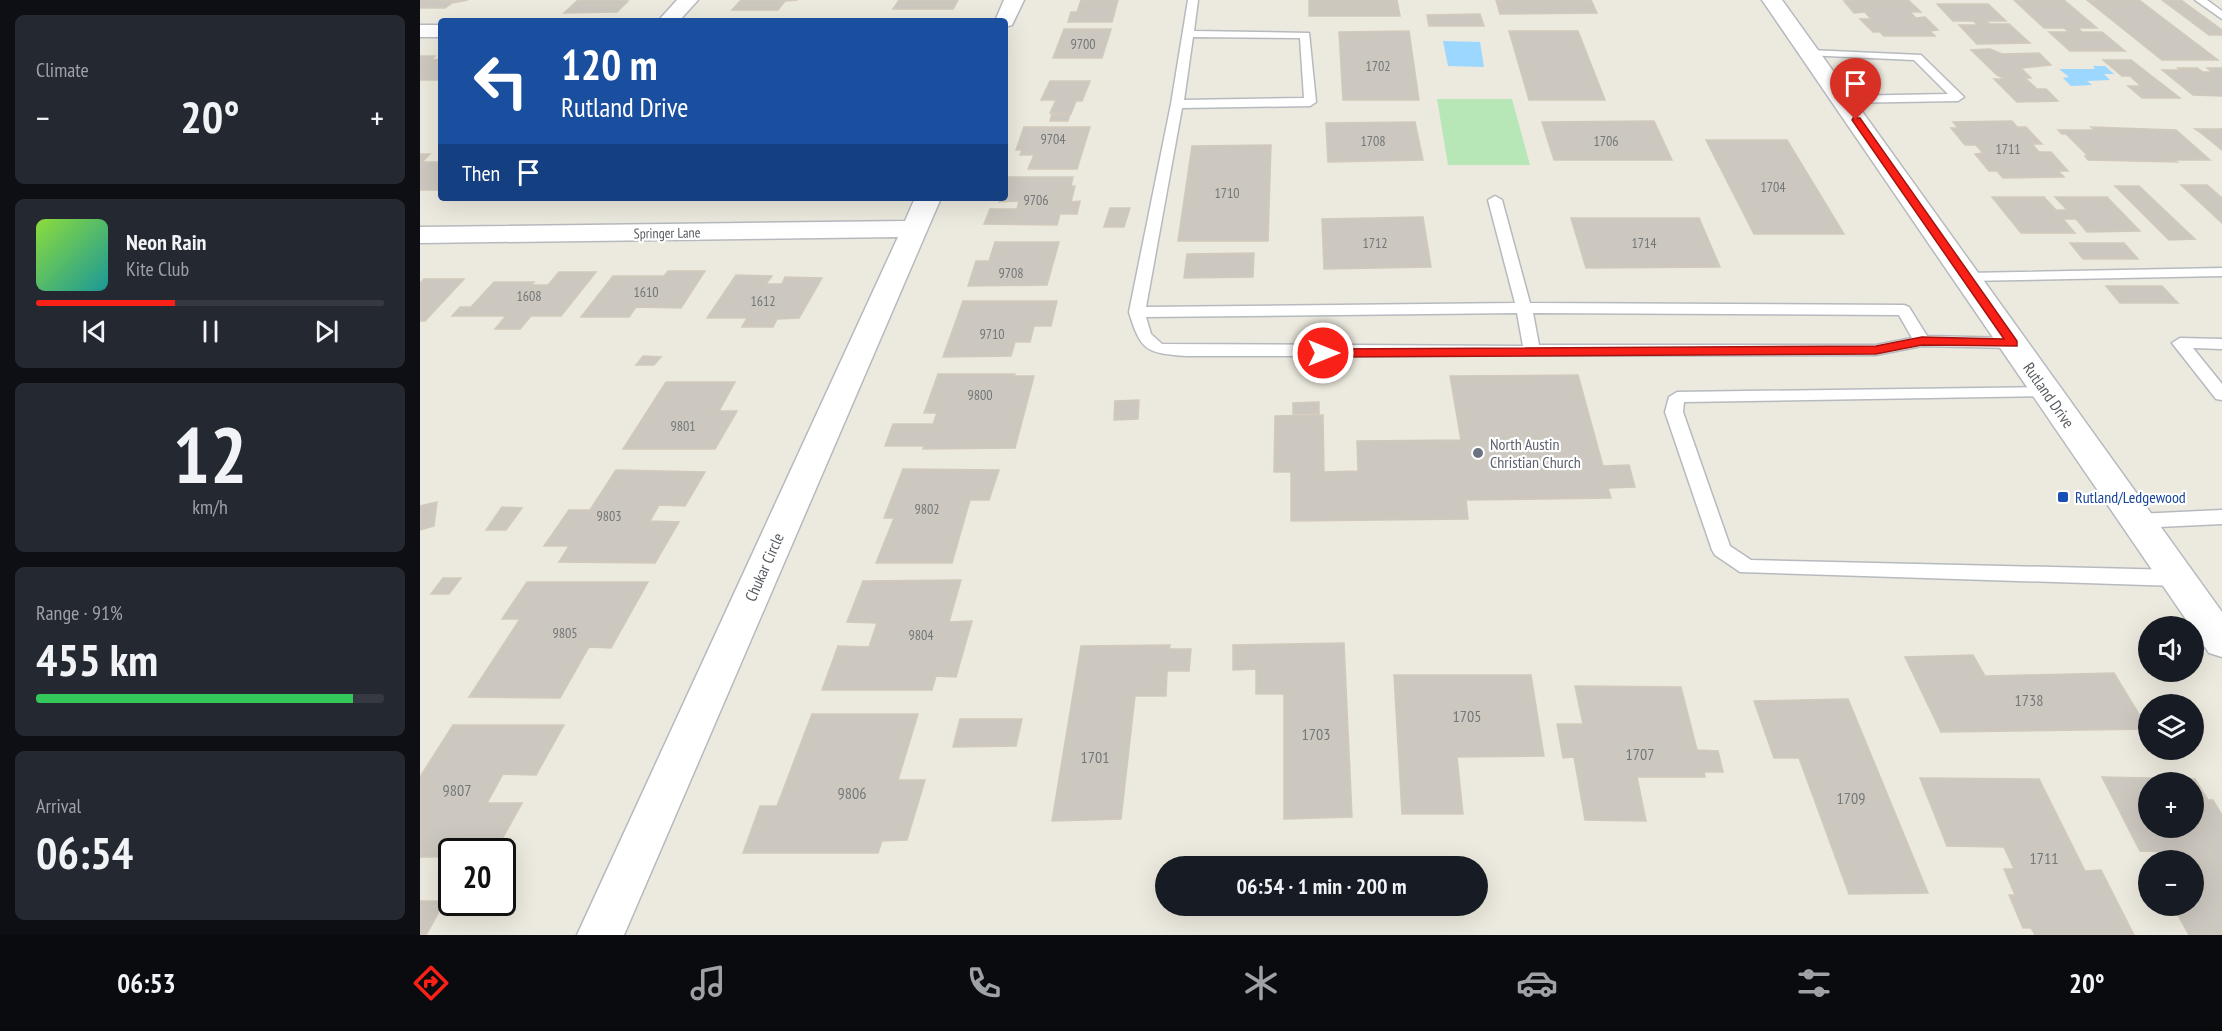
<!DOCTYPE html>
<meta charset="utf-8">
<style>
body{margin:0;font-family:"PT Sans Narrow",sans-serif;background:#242831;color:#f1f3f6;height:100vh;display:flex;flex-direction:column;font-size:22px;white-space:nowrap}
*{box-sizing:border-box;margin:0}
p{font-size:20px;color:#9ea1a6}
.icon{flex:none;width:33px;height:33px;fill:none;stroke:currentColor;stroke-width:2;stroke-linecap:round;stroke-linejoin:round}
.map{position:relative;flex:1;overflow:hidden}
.side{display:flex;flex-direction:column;gap:15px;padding:15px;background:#0d0f14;width:420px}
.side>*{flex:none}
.guide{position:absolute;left:18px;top:18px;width:570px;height:183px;border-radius:6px;box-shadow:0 6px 24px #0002;background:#1a4fa0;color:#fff;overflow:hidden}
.buttons{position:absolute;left:1718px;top:616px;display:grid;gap:12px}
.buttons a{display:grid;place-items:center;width:66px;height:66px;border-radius:50%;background:#171b24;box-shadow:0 6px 24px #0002;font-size:30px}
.speed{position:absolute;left:18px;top:838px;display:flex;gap:12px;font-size:30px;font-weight:700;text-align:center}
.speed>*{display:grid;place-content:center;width:78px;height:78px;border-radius:50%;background:#171b24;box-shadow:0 6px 24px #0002;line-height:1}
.speed .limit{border:3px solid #111;border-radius:9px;background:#fff;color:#111}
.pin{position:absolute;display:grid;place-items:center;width:51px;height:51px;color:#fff;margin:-62px -26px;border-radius:50% 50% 50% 0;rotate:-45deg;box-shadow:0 0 6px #0007}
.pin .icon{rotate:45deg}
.me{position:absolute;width:66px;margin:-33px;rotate:90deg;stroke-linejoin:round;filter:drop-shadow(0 0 4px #0008)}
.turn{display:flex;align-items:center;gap:21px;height:126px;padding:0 24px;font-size:27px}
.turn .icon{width:78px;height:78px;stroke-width:2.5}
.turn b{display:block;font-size:42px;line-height:51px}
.then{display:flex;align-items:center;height:57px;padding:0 24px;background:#0003;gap:12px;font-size:22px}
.big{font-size:45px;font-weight:700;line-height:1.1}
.side .widget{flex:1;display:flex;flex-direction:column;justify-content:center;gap:9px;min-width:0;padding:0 21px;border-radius:9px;background:#242831}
.side .dial{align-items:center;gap:0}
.dial b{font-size:78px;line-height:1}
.song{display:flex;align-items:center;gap:18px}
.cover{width:72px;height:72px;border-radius:9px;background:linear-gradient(135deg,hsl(90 70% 55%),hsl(180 70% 35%))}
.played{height:6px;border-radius:3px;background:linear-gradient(90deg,#f92017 40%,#363941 40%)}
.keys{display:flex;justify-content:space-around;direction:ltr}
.heat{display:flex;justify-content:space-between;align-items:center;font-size:33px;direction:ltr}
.charge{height:9px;border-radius:4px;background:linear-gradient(90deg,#34c759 91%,#363941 0)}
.trip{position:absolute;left:735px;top:856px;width:333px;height:60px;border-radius:30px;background:#171b24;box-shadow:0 6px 24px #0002;font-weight:700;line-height:60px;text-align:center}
.tabs{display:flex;height:96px;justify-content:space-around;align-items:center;background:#090b0e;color:#9ea1a6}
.tabs .icon{width:42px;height:42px}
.tabs .active{color:#f92017}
.tabs b{font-size:27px;color:#f1f3f6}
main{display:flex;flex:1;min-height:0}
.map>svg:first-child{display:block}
.green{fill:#b8e7b7}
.water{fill:#9bd7ff}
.building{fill:#ccc7bf;stroke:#d1cabc;stroke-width:1.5;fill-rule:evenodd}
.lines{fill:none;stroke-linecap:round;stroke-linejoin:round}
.service-casing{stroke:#b6babf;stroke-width:3}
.minor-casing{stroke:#b6babf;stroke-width:3}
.tertiary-casing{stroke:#b6babf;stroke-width:3}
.service{fill:#fff;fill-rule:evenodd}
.minor{fill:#fff;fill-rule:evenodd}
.tertiary{fill:#fff;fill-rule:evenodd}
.route{fill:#f92017;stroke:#a2150f;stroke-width:1.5}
.worship-dot{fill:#6b7280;stroke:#fff;stroke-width:2}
.transit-dot{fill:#1a4fb4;stroke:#fff;stroke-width:2}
.labels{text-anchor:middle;stroke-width:4.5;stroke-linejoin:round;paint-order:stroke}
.number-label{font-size:14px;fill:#747778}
.far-street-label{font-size:14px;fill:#575c61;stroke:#fff}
.street-label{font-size:16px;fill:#575c61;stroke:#fff}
.worship-label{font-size:16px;fill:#5b616d;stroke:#fff;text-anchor:start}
.transit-label{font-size:16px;fill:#164399;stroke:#fff;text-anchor:start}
.near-number-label{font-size:16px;fill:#747778}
</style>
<main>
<section class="side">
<div class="widget"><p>Climate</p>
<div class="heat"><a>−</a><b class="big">20°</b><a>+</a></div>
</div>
<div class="widget">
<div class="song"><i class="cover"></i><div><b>Neon Rain</b><p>Kite Club</p></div></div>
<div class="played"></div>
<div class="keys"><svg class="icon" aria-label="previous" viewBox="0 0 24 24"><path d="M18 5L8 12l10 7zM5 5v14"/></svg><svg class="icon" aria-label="pause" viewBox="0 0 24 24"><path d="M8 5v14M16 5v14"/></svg><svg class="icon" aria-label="next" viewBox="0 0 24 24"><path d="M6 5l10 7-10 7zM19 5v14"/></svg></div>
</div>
<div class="widget dial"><b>12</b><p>km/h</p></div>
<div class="widget"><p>Range · 91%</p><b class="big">455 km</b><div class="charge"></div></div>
<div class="widget"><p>Arrival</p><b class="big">06:54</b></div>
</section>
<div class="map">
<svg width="1802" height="935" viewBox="0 0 1802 935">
<rect width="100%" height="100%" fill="#ece9de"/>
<path class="green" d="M1017,99H1092L1110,165H1028Z"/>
<g class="water">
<path d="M1023,41L1060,42L1064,67L1028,66Z"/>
<path d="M1673,66H1685L1694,74H1684L1690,80L1667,81L1672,85L1651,86L1643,78L1649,77L1639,69H1675Z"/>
</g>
<g class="building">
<path d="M0,0H48L32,3L25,8H0Z"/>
<path d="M158,0H198L208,1L197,12L144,13Z"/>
<path d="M321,0H378L365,1L358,10H312Z"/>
<path d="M479,0H538L533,9H473Z"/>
<path d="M661,0H698L692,22H648L651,12H657Z"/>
<path d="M889,0H977L980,16H889Z"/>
<path d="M1076,0H1171L1177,13L1080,14Z"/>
<path d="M1432,0H1488L1501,12H1490L1496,18L1505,17L1518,30L1510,31L1515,36H1464L1460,32H1453L1440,19H1451L1445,12L1434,13L1424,1Z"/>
<path d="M1594,0H1644L1677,28H1658L1662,32H1682L1705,51H1650L1629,32H1649L1644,28H1624Z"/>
<path d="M1667,0H1719L1798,60H1742Z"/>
<path d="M1742,0H1761L1802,30V35H1789Z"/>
<path d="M1517,4H1568L1586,21H1566L1570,24H1589L1610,43L1557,44L1539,25H1558L1553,21H1533Z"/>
<path d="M1060,14L1064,26H1009L1007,15Z"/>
<path d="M644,29H691L682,58H633Z"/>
<path d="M989,31L999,100H923L919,32Z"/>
<path d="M1089,31H1158L1185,100H1109Z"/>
<path d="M1570,49L1582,54L1619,53L1631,65L1601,68L1611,78H1605L1617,89H1626L1638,101L1597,102L1574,79H1586L1577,75L1551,50Z"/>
<path d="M0,56H15L11,60L21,59V80H0Z"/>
<path d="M1683,60H1711L1760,98H1722L1708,86H1721L1710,76H1702Z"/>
<path d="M1758,68H1777L1783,72H1792L1787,68H1802V96L1773,95L1742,70H1761Z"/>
<path d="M630,81H670L662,101H656L651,114L630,113L636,100H621Z"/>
<path d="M632,114H650L648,121H630Z"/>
<path d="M1234,121L1252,160H1134L1122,122Z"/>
<path d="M1592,121L1597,127H1606L1622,144H1612L1619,152H1631L1648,171H1638L1644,177L1583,178L1577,171H1569L1555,154L1563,153L1556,145H1545L1531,128H1538L1533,122Z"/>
<path d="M995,122L1003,160L908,162L906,123Z"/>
<path d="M604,127H670L657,169H608L614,155H600L602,150H596Z"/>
<path d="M1671,127L1756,130L1790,160H1754L1757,162L1668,160L1665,156H1668L1646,134H1642L1638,130H1674Z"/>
<path d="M1775,129H1802V150L1781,133Z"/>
<path d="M1286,140H1367L1424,234H1334Z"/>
<path d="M851,145L848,241H758L772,146Z"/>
<path d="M0,154H10L2,162H21V190H0Z"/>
<path d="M588,177H653L651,186H655L651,202L660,201L657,214H640L637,225L564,224L570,209H597L599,201L579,202L581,198H585Z"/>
<path d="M1761,185H1787L1802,198V223Z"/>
<path d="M1695,186H1719L1775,239L1749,240Z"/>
<path d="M1572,197H1624L1636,210H1647L1635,197H1687L1720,231L1667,232L1656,219H1643L1655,233H1601Z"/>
<path d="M690,208H710L704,227H684Z"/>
<path d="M1003,217L1011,267L904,269L902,219Z"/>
<path d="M1151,218H1279L1300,267L1166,268Z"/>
<path d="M575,242H639L627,285L548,286L556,261H569Z"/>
<path d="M1650,243H1704L1718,259H1663Z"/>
<path d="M834,253L833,277L764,278L767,254Z"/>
<path d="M248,271H285L261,308L216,307L209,317H161L193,276H244Z"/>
<path d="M139,272H176L141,316H111L100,329H75L86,316H32L40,307H51L74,282H114L111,285H128Z"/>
<path d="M316,275L352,276L346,284H362L365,277L402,278L379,318L357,319L353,327H322L327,318H287Z"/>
<path d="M4,279H44L5,321H0V283Z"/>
<path d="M1686,286H1742L1758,303H1700Z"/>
<path d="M543,301H637L631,326H614L610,342H595L591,356L523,357Z"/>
<path d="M223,356L241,357L234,365H216Z"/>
<path d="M518,374H595L594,376H614L595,448L503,449L504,446H465L473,424H513L517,413H504Z"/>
<path d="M1158,375L1183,466L1209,465L1215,487L1188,488L1191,498L1046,500L1048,519L871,521V472H854L855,416L903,415L904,472L938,471L937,441L1041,440L1030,376Z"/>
<path d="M246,382H315L299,411H317L295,449H203Z"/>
<path d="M719,400L718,419L694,420L695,401Z"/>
<path d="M899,402V414H873V403Z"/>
<path d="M483,469L579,470L569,500H550L532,563H456L474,518H464Z"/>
<path d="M196,470L285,472L265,506L239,505L230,521L259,522L235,563L139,562L149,546H124L149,510H170Z"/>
<path d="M17,502L14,526L0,530V506Z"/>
<path d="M82,507L102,508L86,530H66Z"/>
<path d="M23,578H41L29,594H11Z"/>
<path d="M541,580L529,622L552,621L536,677L516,676L512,690H402L418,646L449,647L457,623L427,622L443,581Z"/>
<path d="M107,582H228L191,648L169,647L140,698L49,697L100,619H82Z"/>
<path d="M924,643L932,817L864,819V694H836V669L813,670V645Z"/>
<path d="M750,645L749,649H771L769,671H747L746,696H715L701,819L632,821L661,646Z"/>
<path d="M1553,655L1565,676L1694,673L1728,729L1521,732L1485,657Z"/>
<path d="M974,675H1111L1124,756L1037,757L1043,814H982Z"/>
<path d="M1155,686L1261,687L1277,750L1298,751L1303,772H1284L1285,777H1217L1226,821L1165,820L1154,757L1143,758L1137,724H1163Z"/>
<path d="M1428,699L1508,893L1429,894L1379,758H1354L1334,701Z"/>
<path d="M392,714H498L478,780H505L487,840L462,841L458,853H323L340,806H357Z"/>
<path d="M540,719H602L596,746L533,747Z"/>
<path d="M33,725H144L116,775L83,774L67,803H102L75,852H32V857H0V777Z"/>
<path d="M1682,777L1775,779L1788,800H1793L1802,815V935H1769L1753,906H1773V861H1755L1750,852L1720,851ZM1728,783H1773V828H1728Z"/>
<path d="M1500,778L1619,779L1665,871L1681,870L1714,935H1615L1611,928H1603L1589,895H1595L1584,869H1594L1584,847L1527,846Z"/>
<path d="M0,901H25L6,935H0Z"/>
</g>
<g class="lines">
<g class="service-casing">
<g id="service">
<path d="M768,0H778L774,31L889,33L896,102L890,106L762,108L726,307L1095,303L1068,200L1075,196L1082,200L1110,303L1484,305L1489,307L1507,336L1593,338L1601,343L1593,348L1502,346L1456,355L767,356C727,353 721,352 709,312L751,104ZM773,37L880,38L884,98L764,100ZM1097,313L1103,346L742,344L731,334L726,317ZM1113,313L1479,315L1492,338L1456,345H1119Z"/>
<path d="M1775,0H1787L1802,11V19Z"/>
<path d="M1389,50L1501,55L1544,97L1538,101L1419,103L1417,100L1423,96L1528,94L1494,60L1385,55V51Z"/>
<path d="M1802,268V276L1546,281L1539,277L1546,273Z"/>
<path d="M1760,338L1802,339V349L1773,348L1802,384V400L1796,399L1752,343Z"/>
<path d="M1627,387L1635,392L1633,396L1264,402L1263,412L1310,546L1331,560L1757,570L1764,573L1767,578L1764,583L1757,586L1320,572L1295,555L1292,550L1245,412L1249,397L1257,392Z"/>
<path d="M1802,510V524L1717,528L1710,526L1708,521L1710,516L1717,514Z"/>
</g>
</g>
<g class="minor-casing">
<g id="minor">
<path d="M257,0H278L259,21H238Z"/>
<path d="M584,0H604L592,25L585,27V21H575Z"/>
<rect x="0" y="25" width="21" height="12"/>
<path d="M495,198H521L204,935H157L478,237L0,243V227L485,221Z"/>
</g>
</g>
<g class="tertiary-casing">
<path id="tertiary" d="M1342,0H1362L1802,612V657L1789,653Z"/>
</g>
<use href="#service" class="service"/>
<use href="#minor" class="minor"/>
<use href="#tertiary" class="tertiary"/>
</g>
<path class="route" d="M1433,118H1440L1597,341V346L1502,345L1456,354L903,357L897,353L903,349L1456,346L1502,337L1584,339L1432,120Z"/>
<circle class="worship-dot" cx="1058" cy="453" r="6"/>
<rect class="transit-dot" x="1637" y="491" width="12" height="12" rx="3"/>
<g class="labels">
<g class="number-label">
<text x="663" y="49">9700</text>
<text x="958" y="71">1702</text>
<text x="633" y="144">9704</text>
<text x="953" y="146">1708</text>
<text x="1186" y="146">1706</text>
<text x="1588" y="154">1711</text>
<text x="1353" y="192">1704</text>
<text x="807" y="198">1710</text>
<text x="616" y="205">9706</text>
<text x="955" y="248">1712</text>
<text x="1224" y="248">1714</text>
<text x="591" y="278">9708</text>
<text x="226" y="297">1610</text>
<text x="109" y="301">1608</text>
<text x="343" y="306">1612</text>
<text x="572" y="339">9710</text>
<text x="560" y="400">9800</text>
<text x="263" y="431">9801</text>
<text x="507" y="514">9802</text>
<text x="189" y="521">9803</text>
<text x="145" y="638">9805</text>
<text x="501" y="640">9804</text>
</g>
<g class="far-street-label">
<text transform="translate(247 233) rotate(-1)" y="5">Springer Lane</text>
</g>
<g class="street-label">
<text transform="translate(1629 395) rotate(55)" y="6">Rutland Drive</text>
<text transform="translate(344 567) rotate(-66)" y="6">Chukar Circle</text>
</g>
<g class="worship-label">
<text x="1070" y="450">North Austin<tspan x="1070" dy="18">Christian Church</tspan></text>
</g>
<g class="transit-label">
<text x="1655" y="503">Rutland/Ledgewood</text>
</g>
<g class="near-number-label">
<text x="1609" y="706">1738</text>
<text x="1047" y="722">1705</text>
<text x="896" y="740">1703</text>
<text x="1220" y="760">1707</text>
<text x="675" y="763">1701</text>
<text x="37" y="796">9807</text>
<text x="432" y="799">9806</text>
<text x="1431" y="804">1709</text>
<text x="1624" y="864">1711</text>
</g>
</g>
</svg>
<div class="buttons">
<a><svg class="icon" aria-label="sound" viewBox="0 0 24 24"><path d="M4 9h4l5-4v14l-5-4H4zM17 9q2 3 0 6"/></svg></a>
<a><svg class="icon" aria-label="layers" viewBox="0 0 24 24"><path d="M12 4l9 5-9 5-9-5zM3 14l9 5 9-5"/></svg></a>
<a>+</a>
<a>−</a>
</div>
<div class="speed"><div class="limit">20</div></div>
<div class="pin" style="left:1436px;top:120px;background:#d93025"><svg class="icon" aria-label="arrive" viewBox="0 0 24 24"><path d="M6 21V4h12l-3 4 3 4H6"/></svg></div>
<svg class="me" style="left:903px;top:353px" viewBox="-20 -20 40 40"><circle r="17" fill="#f92017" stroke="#fff" stroke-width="3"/><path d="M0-11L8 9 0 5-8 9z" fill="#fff"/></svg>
<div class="trip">06:54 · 1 min · 200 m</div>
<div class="guide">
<div class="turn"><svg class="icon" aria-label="left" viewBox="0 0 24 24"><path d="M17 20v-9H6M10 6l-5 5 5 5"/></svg><div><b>120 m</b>Rutland Drive</div></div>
<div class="then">Then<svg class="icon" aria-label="arrive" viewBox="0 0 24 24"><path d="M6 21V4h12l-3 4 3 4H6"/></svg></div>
</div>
</div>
</main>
<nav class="tabs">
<b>06:53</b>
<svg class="icon active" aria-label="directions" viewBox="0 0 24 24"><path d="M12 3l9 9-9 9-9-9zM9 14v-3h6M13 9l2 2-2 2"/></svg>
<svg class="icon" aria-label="music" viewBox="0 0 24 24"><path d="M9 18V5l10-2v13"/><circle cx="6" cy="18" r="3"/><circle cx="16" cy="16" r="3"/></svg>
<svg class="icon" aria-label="phone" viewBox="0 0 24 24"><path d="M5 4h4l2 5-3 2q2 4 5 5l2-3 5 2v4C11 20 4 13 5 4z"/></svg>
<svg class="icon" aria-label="climate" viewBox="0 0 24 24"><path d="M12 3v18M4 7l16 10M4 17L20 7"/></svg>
<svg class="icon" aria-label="car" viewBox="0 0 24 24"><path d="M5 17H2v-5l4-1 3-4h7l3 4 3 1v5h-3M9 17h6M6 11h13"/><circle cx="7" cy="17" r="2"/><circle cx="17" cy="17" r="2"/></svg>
<svg class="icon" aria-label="filters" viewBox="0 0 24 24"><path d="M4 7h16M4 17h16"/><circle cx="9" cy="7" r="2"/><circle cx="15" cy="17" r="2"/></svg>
<b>20°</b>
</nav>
